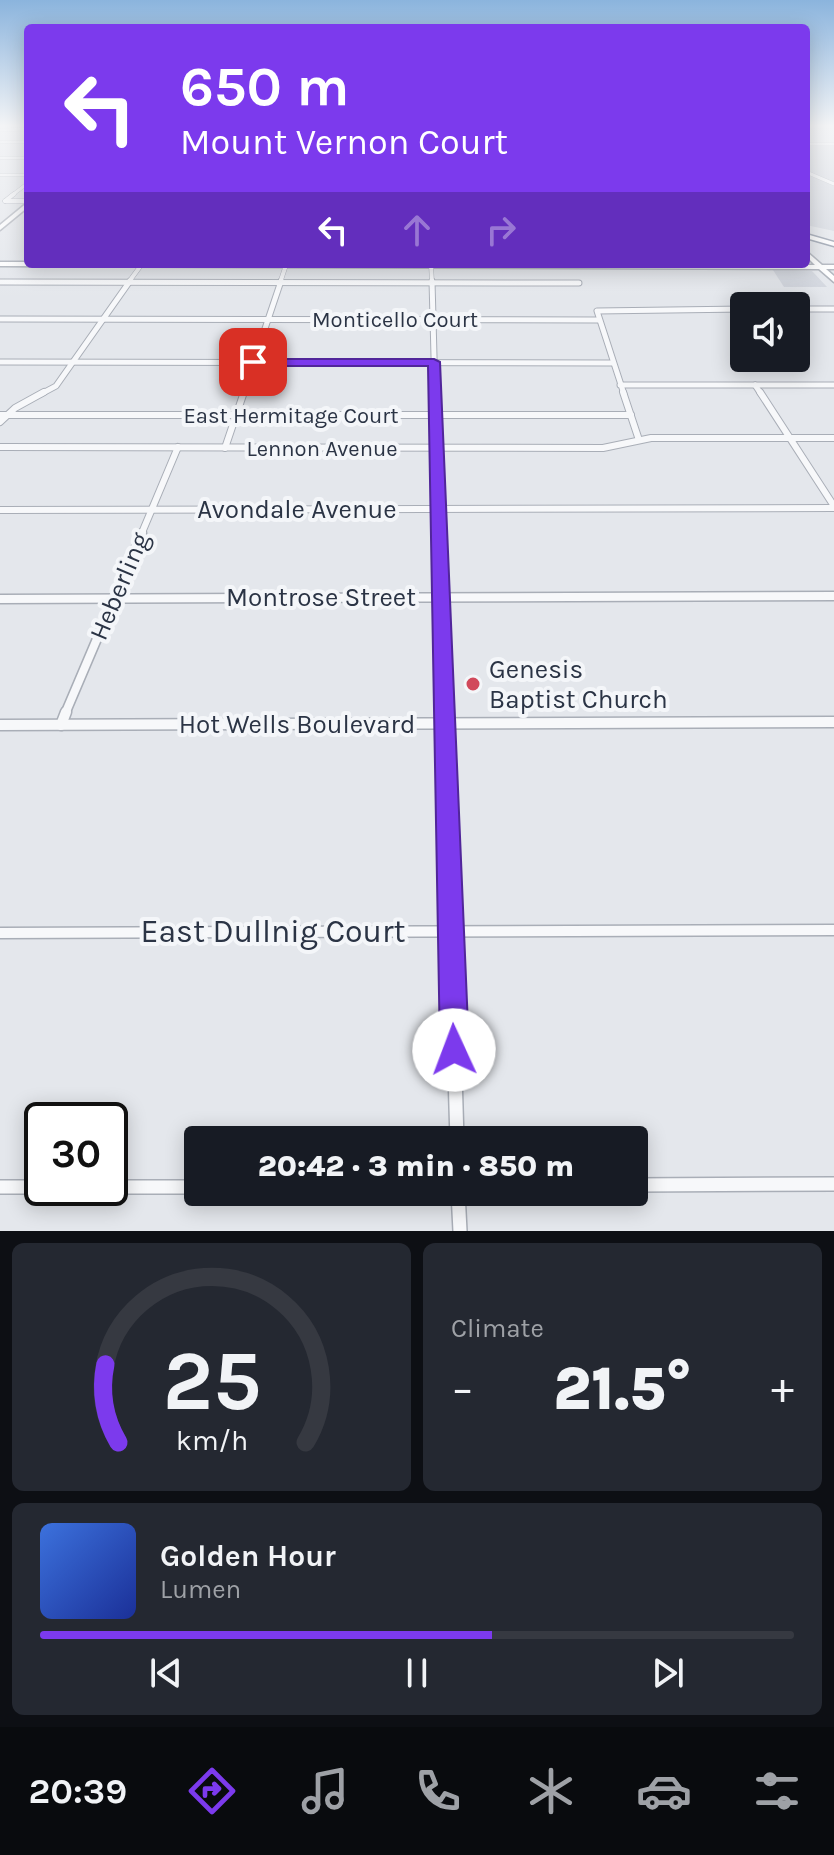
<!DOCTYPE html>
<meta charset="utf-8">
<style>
body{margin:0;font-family:Karla,sans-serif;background:#242831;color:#f1f3f6;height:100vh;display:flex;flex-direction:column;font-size:30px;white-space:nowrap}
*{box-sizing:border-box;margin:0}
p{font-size:26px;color:#9ea1a6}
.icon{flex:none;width:44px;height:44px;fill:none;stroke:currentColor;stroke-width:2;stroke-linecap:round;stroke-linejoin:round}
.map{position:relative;height:1231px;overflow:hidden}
.side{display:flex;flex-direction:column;gap:12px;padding:12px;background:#0d0f14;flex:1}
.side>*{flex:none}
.guide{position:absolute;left:24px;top:24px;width:786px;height:244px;border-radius:8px;box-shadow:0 4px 20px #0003;background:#7c3aed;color:#fff;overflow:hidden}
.fabs{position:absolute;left:730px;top:292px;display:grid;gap:16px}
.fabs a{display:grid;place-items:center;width:80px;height:80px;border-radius:8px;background:#171b24;box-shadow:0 4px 20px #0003;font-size:40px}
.speed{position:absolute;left:24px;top:1102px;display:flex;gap:16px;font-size:40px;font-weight:700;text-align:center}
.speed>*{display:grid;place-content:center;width:104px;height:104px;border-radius:50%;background:#171b24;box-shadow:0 4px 20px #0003;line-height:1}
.speed .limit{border:4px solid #111;border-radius:12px;background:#fff;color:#111}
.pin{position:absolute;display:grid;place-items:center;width:68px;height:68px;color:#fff;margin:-34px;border-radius:16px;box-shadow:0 4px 12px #0006}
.me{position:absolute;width:88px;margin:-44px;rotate:358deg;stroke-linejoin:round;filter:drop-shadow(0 0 6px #0008)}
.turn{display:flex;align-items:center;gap:28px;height:168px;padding:0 24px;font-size:36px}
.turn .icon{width:104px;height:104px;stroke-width:2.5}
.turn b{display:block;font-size:56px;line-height:68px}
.lanes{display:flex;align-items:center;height:76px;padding:0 24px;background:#0003;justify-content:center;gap:40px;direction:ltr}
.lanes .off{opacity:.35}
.big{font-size:60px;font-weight:800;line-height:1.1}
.side .card{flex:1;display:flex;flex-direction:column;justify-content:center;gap:12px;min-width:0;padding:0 28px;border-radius:12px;background:#242831}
.side .dial{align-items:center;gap:0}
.dial svg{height:208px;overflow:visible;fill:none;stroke:#363941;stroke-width:7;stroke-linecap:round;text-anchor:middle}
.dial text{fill:#f1f3f6;stroke:none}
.song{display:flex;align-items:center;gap:24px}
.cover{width:96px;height:96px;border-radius:12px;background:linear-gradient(135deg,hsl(220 70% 55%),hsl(230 70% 35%))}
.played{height:8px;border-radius:4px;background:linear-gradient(90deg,#7c3aed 60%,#363941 60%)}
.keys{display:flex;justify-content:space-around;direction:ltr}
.heat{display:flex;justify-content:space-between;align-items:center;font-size:44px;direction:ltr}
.side .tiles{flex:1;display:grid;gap:12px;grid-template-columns:1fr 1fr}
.card:last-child{grid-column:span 2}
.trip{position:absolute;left:184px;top:1126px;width:464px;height:80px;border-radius:8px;background:#171b24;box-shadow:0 4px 20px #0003;font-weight:800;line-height:80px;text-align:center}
.menu{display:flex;height:128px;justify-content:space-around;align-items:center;background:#090b0e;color:#9ea1a6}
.menu .icon{width:56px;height:56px}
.menu .current{color:#7c3aed}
.menu b{font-size:36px;color:#f1f3f6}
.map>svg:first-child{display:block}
.built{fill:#d2d6de}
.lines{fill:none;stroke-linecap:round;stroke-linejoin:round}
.minor-far6-casing{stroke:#a9aeb7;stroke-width:4}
.minor-far5-casing{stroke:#a9aeb7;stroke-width:5}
.minor-far4-casing{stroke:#a9aeb7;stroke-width:7}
.minor-far3-casing{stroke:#a9aeb7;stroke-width:8}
.minor-far2-casing{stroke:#a9aeb7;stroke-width:11}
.minor-far1-casing{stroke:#a9aeb7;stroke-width:13}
.minor-casing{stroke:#a9aeb7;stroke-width:16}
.tertiary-casing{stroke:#a9aeb7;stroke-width:3}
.secondary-casing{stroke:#a9aeb7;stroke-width:3}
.motorway-casing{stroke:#8b94a3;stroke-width:3}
.minor-far6{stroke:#f7f8fa;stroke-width:3}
.minor-far5{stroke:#f7f8fa;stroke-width:4}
.minor-far4{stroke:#f7f8fa;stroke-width:5}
.minor-far3{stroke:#f7f8fa;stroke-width:6}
.minor-far2{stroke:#f7f8fa;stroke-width:8}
.minor-far1{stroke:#f7f8fa;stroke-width:10}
.minor{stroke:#f7f8fa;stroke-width:13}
.tertiary{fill:#f7f8fa;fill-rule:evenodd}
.secondary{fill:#fff;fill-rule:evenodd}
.motorway{fill:#fff;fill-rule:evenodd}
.route{fill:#7c3aed;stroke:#51269a;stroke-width:2}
.poi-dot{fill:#d1495b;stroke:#f4f6f9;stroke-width:3}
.labels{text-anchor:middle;stroke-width:8;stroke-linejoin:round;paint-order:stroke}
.far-street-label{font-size:22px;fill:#2b3445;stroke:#f4f6f9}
.street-label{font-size:26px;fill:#2b3445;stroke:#f4f6f9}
.poi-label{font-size:26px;fill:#2b3445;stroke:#f4f6f9;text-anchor:start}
.near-street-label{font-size:32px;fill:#2b3445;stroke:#f4f6f9}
</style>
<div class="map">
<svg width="834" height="1231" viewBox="0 0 834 1231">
<rect width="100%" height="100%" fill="#e4e7ec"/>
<g class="built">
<path d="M806,145H834V231L806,225Z"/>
<path d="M773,270L812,271L827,287H784Z"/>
</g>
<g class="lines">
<g class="minor-far6-casing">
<g id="minor-far6">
<path d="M0,130L28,129"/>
<path d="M0,142H28"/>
<path d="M806,144H834"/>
<path d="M0,158H28"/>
<path d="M806,172L834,184"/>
<path d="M0,175H28"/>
<path d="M11,196L28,183"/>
</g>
</g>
<g class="minor-far5-casing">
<g id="minor-far5">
<path d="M5,201L14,194"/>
<path d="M5,201H28"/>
<path d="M431,264L432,283"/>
<path d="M0,282L579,283"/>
<path d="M128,283L142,264"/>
<path d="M280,283L286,265"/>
</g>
</g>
<g class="minor-far4-casing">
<g id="minor-far4">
<path d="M432,281L435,394"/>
<path d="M0,282L579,283"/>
<path d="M796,309H834"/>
<path d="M0,319L598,320"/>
<path d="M0,362L612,363"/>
<path d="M620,385H834"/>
<path d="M755,385L761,394"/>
<path d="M41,394L56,386L130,281"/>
<path d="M243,394L281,281"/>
<path d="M624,394L597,311L744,309"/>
</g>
</g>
<g class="minor-far3-casing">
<g id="minor-far3">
<path d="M435,392L439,535"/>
<path d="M623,392L639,440"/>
<path d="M760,392L834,506"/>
<path d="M0,415H631"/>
<path d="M0,422L15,408L44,392"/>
<path d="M0,447L603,448L651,438H834"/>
<path d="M225,448L244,392"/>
<path d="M0,510L834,508"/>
<path d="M141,535L178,447"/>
</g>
</g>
<g class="minor-far2-casing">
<g id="minor-far2">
<path d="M439,533L444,714"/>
<path d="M0,599L834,596"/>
<path d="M65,714L142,533"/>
</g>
</g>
<g class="minor-far1-casing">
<g id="minor-far1">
<path d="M444,712L451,942"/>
<path d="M61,725L66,712"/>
<path d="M0,933L834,930"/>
</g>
</g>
<g class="minor-casing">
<g id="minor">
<path d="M451,940L457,1140"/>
<path d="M634,1185L834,1184"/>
<path d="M0,1187H42"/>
<path d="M110,1187H198"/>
<path d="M458,1192L460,1231"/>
</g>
</g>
<g class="tertiary-casing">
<path id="tertiary" d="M834,717V727L0,730V720Z"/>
</g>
<g class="secondary-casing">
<g id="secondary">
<path d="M28,202V207L0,230V225Z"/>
<path d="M806,251L822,265H834V269H826L834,276V282L819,269L0,266V262H28V264L815,265L806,256Z"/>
</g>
</g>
<g class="motorway-casing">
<path id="motorway" d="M806,234L834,242V246L806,238Z"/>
</g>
<use href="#minor-far6" class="minor-far6"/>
<use href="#minor-far5" class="minor-far5"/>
<use href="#minor-far4" class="minor-far4"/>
<use href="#minor-far3" class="minor-far3"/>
<use href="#minor-far2" class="minor-far2"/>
<use href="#minor-far1" class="minor-far1"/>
<use href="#minor" class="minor"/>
<use href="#tertiary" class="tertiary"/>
<use href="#secondary" class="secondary"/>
<use href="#motorway" class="motorway"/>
</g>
<linearGradient id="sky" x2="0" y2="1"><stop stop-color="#8bb4dd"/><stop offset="0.42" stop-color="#f3f4f6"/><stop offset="1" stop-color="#f3f4f6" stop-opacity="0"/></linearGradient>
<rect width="834" height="299" fill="url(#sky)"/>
<path class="route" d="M434,359L440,362L469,1050L464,1060L454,1065L444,1060L440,1050L428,366H253L247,362L253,359Z"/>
<circle class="poi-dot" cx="473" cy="684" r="8"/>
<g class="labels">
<g class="far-street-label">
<text x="395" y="327">Monticello Court</text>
<text x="291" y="423">East Hermitage Court</text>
<text x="322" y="456">Lennon Avenue</text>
</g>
<g class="street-label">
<text x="297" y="518">Avondale Avenue</text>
<text transform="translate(119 586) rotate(-67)" y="9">Heberling</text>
<text x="321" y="606">Montrose Street</text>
<text x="297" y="733">Hot Wells Boulevard</text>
</g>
<g class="poi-label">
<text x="489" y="678">Genesis<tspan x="489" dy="30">Baptist Church</tspan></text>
</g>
<g class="near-street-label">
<text x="273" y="942">East Dullnig Court</text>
</g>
</g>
</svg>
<div class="fabs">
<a><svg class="icon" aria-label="sound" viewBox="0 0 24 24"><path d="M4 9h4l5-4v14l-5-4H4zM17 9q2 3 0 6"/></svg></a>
</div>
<div class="speed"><div class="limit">30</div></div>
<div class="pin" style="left:253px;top:362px;background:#d93025"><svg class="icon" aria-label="arrive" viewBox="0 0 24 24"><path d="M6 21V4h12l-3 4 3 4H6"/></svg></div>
<svg class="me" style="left:454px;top:1050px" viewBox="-20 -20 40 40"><circle r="19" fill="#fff"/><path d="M0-13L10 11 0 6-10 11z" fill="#7c3aed"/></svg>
<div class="trip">20:42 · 3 min · 850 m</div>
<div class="guide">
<div class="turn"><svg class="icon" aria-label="left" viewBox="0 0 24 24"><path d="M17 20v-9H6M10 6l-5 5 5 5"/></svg><div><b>650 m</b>Mount Vernon Court</div></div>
<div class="lanes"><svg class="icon" aria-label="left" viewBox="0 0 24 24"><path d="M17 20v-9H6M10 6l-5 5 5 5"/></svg><svg class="icon off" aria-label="ahead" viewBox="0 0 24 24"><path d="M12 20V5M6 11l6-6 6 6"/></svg><svg class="icon off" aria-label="right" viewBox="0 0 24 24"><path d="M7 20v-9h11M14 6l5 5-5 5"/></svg></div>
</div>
</div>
<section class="side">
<div class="tiles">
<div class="card dial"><svg viewBox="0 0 100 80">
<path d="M14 69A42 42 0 1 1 86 69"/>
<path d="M14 69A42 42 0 0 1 9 39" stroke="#7c3aed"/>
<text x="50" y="56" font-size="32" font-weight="700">25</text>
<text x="50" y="72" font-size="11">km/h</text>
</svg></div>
<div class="card"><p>Climate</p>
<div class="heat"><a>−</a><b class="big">21.5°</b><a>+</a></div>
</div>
<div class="card">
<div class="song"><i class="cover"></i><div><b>Golden Hour</b><p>Lumen</p></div></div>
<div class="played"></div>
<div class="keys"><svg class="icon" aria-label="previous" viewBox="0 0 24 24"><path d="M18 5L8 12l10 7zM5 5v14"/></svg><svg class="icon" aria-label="pause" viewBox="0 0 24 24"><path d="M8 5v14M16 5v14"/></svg><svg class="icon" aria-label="next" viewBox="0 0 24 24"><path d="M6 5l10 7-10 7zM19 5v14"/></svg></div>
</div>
</div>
</section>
<nav class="menu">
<b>20:39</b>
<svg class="icon current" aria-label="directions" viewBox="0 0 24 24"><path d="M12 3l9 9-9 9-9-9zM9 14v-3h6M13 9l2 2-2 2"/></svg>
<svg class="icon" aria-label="music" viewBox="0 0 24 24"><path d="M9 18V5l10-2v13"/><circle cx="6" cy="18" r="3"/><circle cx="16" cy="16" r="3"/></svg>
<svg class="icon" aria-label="phone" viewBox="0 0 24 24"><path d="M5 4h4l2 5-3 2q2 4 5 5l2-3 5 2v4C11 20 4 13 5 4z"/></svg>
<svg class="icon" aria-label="climate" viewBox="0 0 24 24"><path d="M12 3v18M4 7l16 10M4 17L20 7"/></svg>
<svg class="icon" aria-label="car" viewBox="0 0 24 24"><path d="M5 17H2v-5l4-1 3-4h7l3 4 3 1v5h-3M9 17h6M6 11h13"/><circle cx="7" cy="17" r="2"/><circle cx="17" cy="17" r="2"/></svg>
<svg class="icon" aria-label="filters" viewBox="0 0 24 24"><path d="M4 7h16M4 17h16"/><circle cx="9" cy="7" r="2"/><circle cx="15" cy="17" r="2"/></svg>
</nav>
